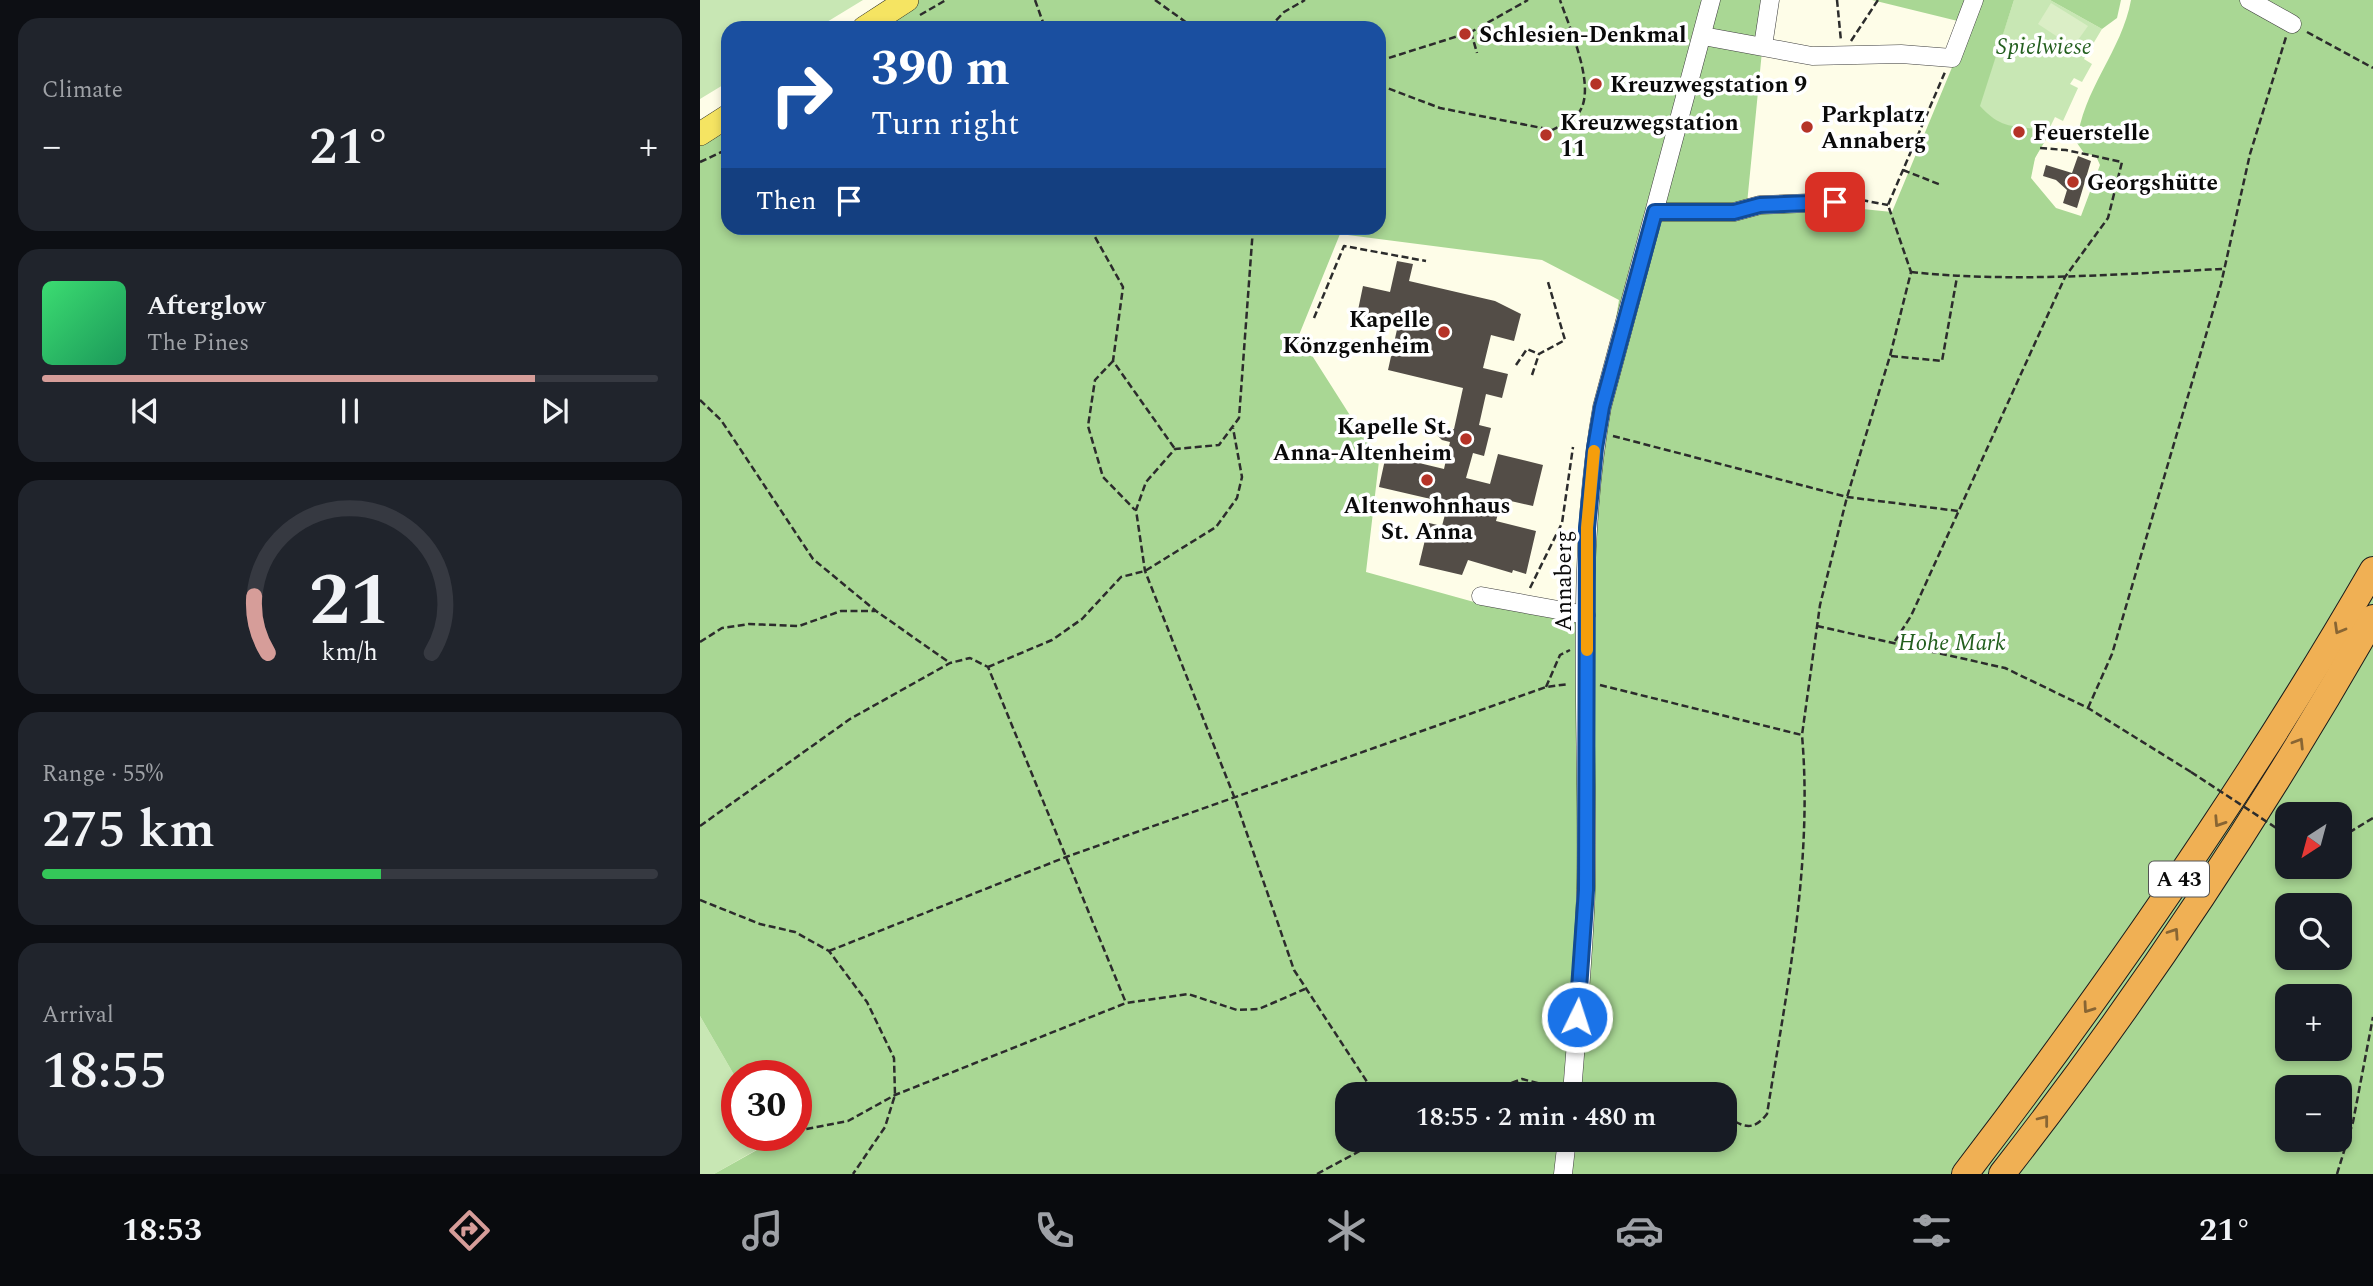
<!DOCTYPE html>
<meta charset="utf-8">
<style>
body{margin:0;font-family:Spectral,serif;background:#20242c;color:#f1f3f6;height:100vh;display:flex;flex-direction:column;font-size:26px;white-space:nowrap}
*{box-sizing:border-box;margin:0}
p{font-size:23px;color:#9ea1a6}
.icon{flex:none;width:38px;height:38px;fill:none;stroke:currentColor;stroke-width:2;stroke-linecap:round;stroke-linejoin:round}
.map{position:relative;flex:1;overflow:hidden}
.sheet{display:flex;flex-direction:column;gap:18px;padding:18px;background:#0d0f14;width:700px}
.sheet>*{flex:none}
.hud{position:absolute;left:21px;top:21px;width:665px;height:214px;border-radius:21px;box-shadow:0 4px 10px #0003;background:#1a4fa0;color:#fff;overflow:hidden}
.needle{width:46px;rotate:216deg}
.controls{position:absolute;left:1575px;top:802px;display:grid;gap:14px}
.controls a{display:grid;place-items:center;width:77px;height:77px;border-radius:14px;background:#171b24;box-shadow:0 4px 10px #0003;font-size:35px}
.speed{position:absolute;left:21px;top:1060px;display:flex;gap:14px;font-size:35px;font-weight:700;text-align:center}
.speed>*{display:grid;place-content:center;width:91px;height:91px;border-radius:50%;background:#171b24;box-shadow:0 4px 10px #0003;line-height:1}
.speed .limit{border:10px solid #d22;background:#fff;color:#111}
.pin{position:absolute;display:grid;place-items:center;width:60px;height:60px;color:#fff;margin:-30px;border-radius:14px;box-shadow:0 4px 10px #0006}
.me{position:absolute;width:77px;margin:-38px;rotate:4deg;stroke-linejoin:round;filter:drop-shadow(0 0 5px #0008)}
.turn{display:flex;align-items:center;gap:24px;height:147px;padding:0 35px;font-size:32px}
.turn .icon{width:91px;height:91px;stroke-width:2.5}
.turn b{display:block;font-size:49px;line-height:60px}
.then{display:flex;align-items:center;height:66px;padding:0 35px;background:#0003;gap:14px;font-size:26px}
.big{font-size:52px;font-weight:600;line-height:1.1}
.sheet .card{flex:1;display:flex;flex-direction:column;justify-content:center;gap:10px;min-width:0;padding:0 24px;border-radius:21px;background:#20242c}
.sheet .dial{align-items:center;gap:0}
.dial svg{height:182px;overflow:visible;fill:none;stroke:#363941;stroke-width:7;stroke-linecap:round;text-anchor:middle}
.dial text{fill:#f1f3f6;stroke:none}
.song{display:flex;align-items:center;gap:21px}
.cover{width:84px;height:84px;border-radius:10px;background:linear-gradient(135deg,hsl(140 70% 55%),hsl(150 70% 35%))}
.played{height:7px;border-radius:4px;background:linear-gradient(90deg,#d69d99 80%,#363941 80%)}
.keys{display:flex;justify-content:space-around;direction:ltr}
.heat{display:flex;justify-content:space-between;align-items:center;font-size:38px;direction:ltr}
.charge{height:10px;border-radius:5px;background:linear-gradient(90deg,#34c759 55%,#363941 0)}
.trip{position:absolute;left:635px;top:1082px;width:402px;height:70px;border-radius:21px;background:#171b24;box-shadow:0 4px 10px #0003;font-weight:600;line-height:70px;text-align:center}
.menu{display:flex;height:112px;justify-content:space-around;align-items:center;background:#090b0e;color:#9ea1a6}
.menu .icon{width:49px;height:49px}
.menu .current{color:#d69d99}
.menu b{font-size:32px;color:#f1f3f6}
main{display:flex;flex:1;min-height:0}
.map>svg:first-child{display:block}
.green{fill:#c8e7b4}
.forest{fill:#a9d794;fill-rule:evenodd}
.pitch{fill:#dbeec6}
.building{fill:#534d47}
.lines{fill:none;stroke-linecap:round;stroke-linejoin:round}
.minor-casing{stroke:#3d3d3d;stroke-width:19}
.major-casing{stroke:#1b1b1b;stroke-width:24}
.highway-casing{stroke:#1b1b1b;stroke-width:28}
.path{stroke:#2c2c2c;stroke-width:2.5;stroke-dasharray:7 3.5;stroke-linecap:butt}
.minor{stroke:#fff;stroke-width:18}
.major{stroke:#f5e462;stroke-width:23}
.highway{stroke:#f0b054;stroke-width:26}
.path-bridge{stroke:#2c2c2c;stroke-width:2.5;stroke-dasharray:7 3.5;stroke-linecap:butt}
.oneway{stroke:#886533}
.route-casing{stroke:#114b97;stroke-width:18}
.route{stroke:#1a73e8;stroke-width:12}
.slow{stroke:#f59e0b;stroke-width:12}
.poi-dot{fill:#b53327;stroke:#fff;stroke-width:2.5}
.labels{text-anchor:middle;stroke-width:7;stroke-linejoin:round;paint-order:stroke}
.shield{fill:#fff;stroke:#545454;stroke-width:2}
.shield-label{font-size:21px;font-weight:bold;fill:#0a0a0a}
.poi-label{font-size:23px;font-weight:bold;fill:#0a0a0a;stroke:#fff;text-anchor:start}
.park-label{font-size:23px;font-style:italic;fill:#235f1e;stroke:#fff}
.street-label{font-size:23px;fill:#0a0a0a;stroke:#fff}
</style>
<main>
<section class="sheet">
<div class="card"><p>Climate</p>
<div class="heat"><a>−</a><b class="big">21°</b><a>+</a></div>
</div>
<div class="card">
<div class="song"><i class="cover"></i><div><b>Afterglow</b><p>The Pines</p></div></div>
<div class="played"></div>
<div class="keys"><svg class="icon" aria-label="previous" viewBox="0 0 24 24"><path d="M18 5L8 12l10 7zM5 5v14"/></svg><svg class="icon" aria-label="pause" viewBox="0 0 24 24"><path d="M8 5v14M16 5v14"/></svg><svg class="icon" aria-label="next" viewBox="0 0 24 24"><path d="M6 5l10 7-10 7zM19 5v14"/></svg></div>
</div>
<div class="card dial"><svg viewBox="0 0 100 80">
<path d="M14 69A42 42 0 1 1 86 69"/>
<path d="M14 69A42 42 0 0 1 8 44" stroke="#d69d99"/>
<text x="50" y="56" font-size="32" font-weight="700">21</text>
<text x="50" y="72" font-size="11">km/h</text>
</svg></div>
<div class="card"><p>Range · 55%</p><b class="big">275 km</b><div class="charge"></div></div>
<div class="card"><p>Arrival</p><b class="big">18:55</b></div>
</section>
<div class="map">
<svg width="1673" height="1174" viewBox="0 0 1673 1174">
<rect width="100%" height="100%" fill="#fefde8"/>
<g class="green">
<path d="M0,0H163L117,28H28V82L0,99Z"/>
<path d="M1314,0H1350L1402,29L1384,59L1392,64L1382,82L1374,78L1370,84L1378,88L1363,121L1355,117L1335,158L1327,184L1279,106Z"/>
<path d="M0,1016L37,1080V1136H69L72,1141L14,1174H0Z"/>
</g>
<g class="forest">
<path d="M207,0H1067L1046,214L1133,206L1192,212L1270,24L1172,0H1314L1280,106C1302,130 1313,125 1343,130L1348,136L1335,158L1331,178L1356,208L1381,216L1400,165L1396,156L1384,153L1377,143C1382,90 1422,51 1431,0H1673V1174H14L71,1142L69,1136H96V1076H37V1080L0,1016V134L28,116V228H679V28H164ZM640,234L842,260L919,300L883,518L876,616L792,607L666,572L679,461L599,335ZM1587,814H1640V866H1587ZM1587,905H1640V957H1587ZM1587,996H1640V1048H1587ZM1587,1087H1640V1139H1587ZM648,1094H1026V1139H648Z"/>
<path d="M1350,0H1421L1417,18L1402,29Z"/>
</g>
<path class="pitch" d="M1351,3L1388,26L1373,47L1338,24Z"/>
<g class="building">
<path d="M1378,156L1391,161L1377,208L1363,203L1367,190L1356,180L1343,176L1346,165L1372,173Z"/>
<path d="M697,261L713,264L709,281L795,301L821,314L814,341L791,335L783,368L808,374L802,398L786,394L779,425L791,428L784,456L773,453L766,478L790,484L798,454L843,465L833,506L802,499L796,521L836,531L826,574L813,570L812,573L768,560L762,575L719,565L729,523L742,526L748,503L679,487L686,455L744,469L750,442L742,440L737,435L739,430L754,429L763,388L688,370L698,325L657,315L663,286L690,292Z"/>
</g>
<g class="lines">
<g class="minor-casing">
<g id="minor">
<path d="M1549,0L1592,24"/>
<path d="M1003,36L1112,56L1201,54L1252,58L1274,0"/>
<path d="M1063,46L1070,0"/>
<path d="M955,212H1034L1060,205L1135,202"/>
<path d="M781,596L886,615"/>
<path d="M872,1094C877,1025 884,956 886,888C889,729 874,563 902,407L1011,0"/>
<path d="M863,1174L867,1139"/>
</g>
</g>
<g class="major-casing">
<g id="major">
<path d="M164,28L207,0"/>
<path d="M0,134L28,116"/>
</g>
</g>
<g class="highway-casing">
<g id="highway">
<path d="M1265,1174C1413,980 1551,781 1673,570"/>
<path d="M1302,1174C1439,999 1563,811 1673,618"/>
</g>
</g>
<g class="path">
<path d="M335,0L345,28"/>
<path d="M455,0L494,28"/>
<path d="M1137,0L1141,41"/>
<path d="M220,15L246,0"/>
<path d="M569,28L584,12L605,0"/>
<path d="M771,32L777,53"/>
<path d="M1607,32L1673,68"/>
<path d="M1151,41L1178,0"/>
<path d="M679,61L771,32L828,0"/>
<path d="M679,85L740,108L852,130C860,126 870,122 876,116C900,93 869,27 860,0"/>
<path d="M0,162L28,149"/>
<path d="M1203,170L1241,185"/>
<path d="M1151,198L1188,205"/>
<path d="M390,228L423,287L413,361L475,449"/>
<path d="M553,228L539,418L519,445L475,449L446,482L436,510L445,571L535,799L594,970L675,1094"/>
<path d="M1211,272C1314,283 1418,274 1522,269"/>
<path d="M614,318L644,246L726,261"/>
<path d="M1191,356L1242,361L1257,277"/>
<path d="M413,361L395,380L388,426L403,477L435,510"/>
<path d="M816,365L827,349L839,354"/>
<path d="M832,375L839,354L865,340L848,282"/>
<path d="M0,400L21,420L113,559L176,611L250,663"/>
<path d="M913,436L1147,497L1258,511"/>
<path d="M830,588L862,523L873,447"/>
<path d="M1117,626L1305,668L1388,708L1491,772"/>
<path d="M1195,641L1211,616L1365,277L1408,218L1422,162L1366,150L1339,148"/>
<path d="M0,642L22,628L49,624L99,626L141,611H175"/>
<path d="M288,667L352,640L382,619L421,577L445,571L516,527L537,498L542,477L533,428"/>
<path d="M900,685L1102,735L1120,605L1147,497L1190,356L1211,272L1188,205L1245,72"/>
<path d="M846,687L860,655L870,650"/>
<path d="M1388,708L1412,654L1521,284L1550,154L1586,37"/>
<path d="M0,826L150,719L250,663L270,658L288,667L426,1003"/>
<path d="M1640,838L1673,818"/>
<path d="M0,900L60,924L95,932L129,951L167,1002L194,1058L195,1095L185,1127L153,1174"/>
<path d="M129,951L366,857L846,687L869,684"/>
<path d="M782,1094L822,1079L856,1088"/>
<path d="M1026,1116C1043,1127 1053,1132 1067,1114C1087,988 1113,863 1102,735"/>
<path d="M96,1131L148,1121L195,1095L426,1003L488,994L537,1010L559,1009L605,989"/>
<path d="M79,1139L86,1136"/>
<path d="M617,1174L682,1139"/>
<path d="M1637,1174L1653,1122L1673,1017"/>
</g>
<use href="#minor" class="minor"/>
<use href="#major" class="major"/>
<use href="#highway" class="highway"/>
<path class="path-bridge" d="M1491,772L1587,835"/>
</g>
<defs><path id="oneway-chevron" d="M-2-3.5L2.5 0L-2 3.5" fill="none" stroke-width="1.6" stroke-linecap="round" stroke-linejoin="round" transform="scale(1.75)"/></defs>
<g class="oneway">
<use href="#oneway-chevron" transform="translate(1639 629) rotate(120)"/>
<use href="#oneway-chevron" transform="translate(1599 743) rotate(-58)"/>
<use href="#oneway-chevron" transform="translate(1519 822) rotate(123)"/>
<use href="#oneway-chevron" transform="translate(1474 933) rotate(-56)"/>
<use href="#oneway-chevron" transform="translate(1388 1008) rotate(125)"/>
<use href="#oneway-chevron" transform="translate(1344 1120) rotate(-52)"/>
</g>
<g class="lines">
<g class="route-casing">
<path id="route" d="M877,1017L886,890L887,528L895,448L902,407L955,212H1034L1060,205L1135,202"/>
</g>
<use href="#route" class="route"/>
<path class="slow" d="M887,650V528L894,451"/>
</g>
<g class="poi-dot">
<circle cx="765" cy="34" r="7"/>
<circle cx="896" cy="84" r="7"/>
<circle cx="1107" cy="127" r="7"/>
<circle cx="1319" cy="132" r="7"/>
<circle cx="846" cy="135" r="7"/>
<circle cx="1373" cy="182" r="7"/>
<circle cx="744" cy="332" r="7"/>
<circle cx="766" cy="439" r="7"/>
<circle cx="727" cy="480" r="7"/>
</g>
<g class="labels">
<rect class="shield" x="1449" y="861.5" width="60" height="35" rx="5"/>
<g class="shield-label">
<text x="1479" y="886">A 43</text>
</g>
<g class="poi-label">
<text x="779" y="42">Schlesien-Denkmal</text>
<text x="910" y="92">Kreuzwegstation 9</text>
<text x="1121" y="122">Parkplatz<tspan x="1121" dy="26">Annaberg</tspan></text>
<text x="860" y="130">Kreuzwegstation<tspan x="860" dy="26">11</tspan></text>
<text x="1333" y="140">Feuerstelle</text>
<text x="1387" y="190">Georgshütte</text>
<text x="730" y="327" text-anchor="end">Kapelle<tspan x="730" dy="26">Könzgenheim</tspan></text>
<text x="752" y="434" text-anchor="end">Kapelle St.<tspan x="752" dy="26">Anna-Altenheim</tspan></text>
<text x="727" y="513" text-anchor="middle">Altenwohnhaus<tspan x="727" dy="26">St. Anna</tspan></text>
</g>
<g class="park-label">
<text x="1344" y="54">Spielwiese</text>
<text x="1252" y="650">Hohe Mark</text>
</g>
<g class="street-label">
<text transform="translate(863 581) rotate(-90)" y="8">Annaberg</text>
</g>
</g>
</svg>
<div class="controls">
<a><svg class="needle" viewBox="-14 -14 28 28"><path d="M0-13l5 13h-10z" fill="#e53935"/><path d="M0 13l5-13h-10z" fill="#9ea1a6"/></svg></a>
<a><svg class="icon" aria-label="search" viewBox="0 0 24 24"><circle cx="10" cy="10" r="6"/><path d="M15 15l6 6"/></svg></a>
<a>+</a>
<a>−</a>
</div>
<div class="speed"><div class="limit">30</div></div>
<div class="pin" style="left:1135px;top:202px;background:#d93025"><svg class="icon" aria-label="arrive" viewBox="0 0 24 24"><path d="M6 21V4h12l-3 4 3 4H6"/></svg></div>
<svg class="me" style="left:877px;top:1017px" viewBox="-20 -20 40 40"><circle r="17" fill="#1a73e8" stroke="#fff" stroke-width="3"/><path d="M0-11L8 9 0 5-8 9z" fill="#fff"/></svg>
<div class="trip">18:55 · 2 min · 480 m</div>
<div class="hud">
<div class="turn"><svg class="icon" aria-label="right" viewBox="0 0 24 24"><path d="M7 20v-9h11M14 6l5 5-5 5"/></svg><div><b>390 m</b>Turn right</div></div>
<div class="then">Then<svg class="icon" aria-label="arrive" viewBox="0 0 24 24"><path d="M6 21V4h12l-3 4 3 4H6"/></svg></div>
</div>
</div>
</main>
<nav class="menu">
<b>18:53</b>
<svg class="icon current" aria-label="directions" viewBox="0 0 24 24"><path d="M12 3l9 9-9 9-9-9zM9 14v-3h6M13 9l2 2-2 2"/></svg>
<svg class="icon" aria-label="music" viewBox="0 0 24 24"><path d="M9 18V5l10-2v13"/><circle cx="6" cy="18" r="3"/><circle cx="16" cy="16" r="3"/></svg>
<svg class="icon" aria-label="phone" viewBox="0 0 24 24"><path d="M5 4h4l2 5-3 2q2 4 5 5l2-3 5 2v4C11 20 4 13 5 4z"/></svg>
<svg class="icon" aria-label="climate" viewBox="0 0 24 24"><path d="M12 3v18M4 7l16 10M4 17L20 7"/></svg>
<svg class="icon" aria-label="car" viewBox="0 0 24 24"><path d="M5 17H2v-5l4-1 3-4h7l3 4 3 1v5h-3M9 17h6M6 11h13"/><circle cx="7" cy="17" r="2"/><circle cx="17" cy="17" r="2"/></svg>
<svg class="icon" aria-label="filters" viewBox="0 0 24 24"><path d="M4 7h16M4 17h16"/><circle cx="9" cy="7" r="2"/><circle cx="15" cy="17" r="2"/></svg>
<b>21°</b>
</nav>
